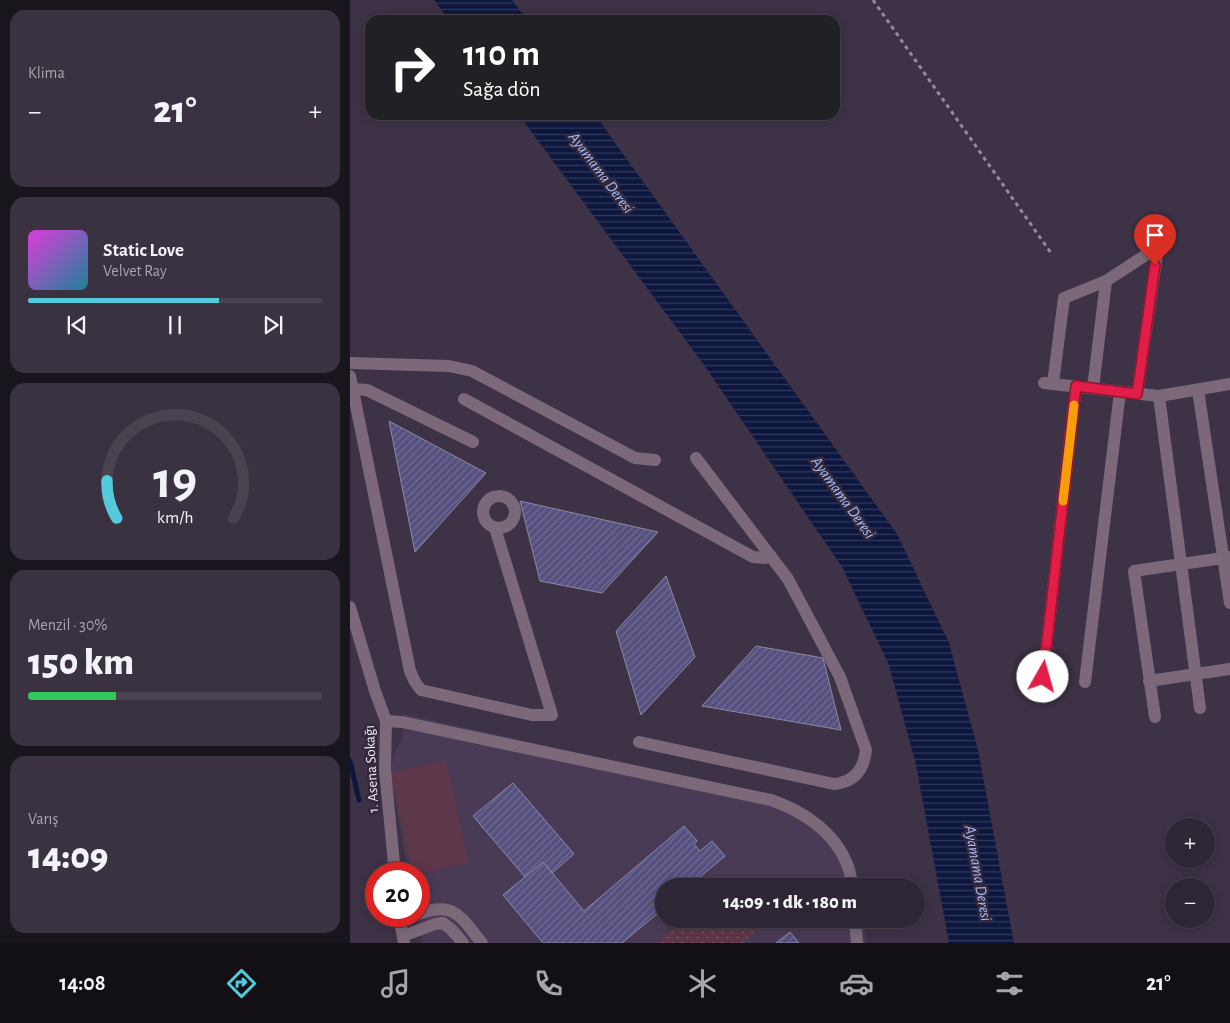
<!DOCTYPE html>
<html lang="tr">
<meta charset="utf-8">
<style>
body{margin:0;font-family:"Alegreya Sans",sans-serif;background:#3a3240;color:#f1f3f6;height:100vh;display:flex;flex-direction:column;font-size:19px;white-space:nowrap}
*{box-sizing:border-box;margin:0}
p{font-size:16px;color:#a7a5ac}
.icon{flex:none;width:28px;height:28px;fill:none;stroke:currentColor;stroke-width:2;stroke-linecap:round;stroke-linejoin:round}
.map{position:relative;flex:1;overflow:hidden}
.drawer{display:flex;flex-direction:column;gap:10px;padding:10px;background:#19151d;width:350px}
.drawer>*{flex:none}
.hud{position:absolute;left:15px;top:15px;width:475px;height:105px;border-radius:15px;box-shadow:0 2px 12px #0003,0 0 0 1px #49434f;background:#202124;color:#fff;overflow:hidden}
.buttons{position:absolute;left:815px;top:818px;display:grid;gap:10px}
.buttons a{display:grid;place-items:center;width:50px;height:50px;border-radius:50%;background:#2e2634;box-shadow:0 2px 12px #0003,0 0 0 1px #49434f;font-size:25px}
.speed{position:absolute;left:15px;top:862px;display:flex;gap:10px;font-size:25px;font-weight:700;text-align:center}
.speed>*{display:grid;place-content:center;width:65px;height:65px;border-radius:50%;background:#2e2634;box-shadow:0 2px 12px #0003,0 0 0 1px #49434f;line-height:1}
.speed .limit{border:8px solid #d22;background:#fff;color:#111}
.pin{position:absolute;display:grid;place-items:center;width:42px;height:42px;color:#fff;margin:-51px -21px;border-radius:50% 50% 50% 0;rotate:-45deg;box-shadow:0 0 5px #0007}
.pin .icon{rotate:45deg}
.me{position:absolute;width:55px;margin:-28px;rotate:7deg;stroke-linejoin:round;filter:drop-shadow(0 0 4px #0008)}
.turn{display:flex;align-items:center;gap:18px;height:105px;padding:0 15px;font-size:22px}
.turn .icon{width:65px;height:65px;stroke-width:2.5}
.turn b{display:block;font-size:35px;line-height:42px}
.big{font-size:38px;font-weight:800;line-height:1.1}
.drawer .card{flex:1;display:flex;flex-direction:column;justify-content:center;gap:8px;min-width:0;padding:0 18px;border-radius:15px;background:#3a3240}
.drawer .dial{align-items:center;gap:0}
.dial svg{height:130px;overflow:visible;fill:none;stroke:#49434f;stroke-width:7;stroke-linecap:round;text-anchor:middle}
.dial text{fill:#f1f3f6;stroke:none}
.song{display:flex;align-items:center;gap:15px}
.cover{width:60px;height:60px;border-radius:8px;background:linear-gradient(135deg,hsl(300 70% 55%),hsl(190 70% 35%))}
.played{height:5px;border-radius:2px;background:linear-gradient(90deg,#54cadd 65%,#49434f 65%)}
.keys{display:flex;justify-content:space-around;direction:ltr}
.heat{display:flex;justify-content:space-between;align-items:center;font-size:28px;direction:ltr}
.charge{height:8px;border-radius:4px;background:linear-gradient(90deg,#34c759 30%,#49434f 0)}
.trip{position:absolute;left:305px;top:878px;width:270px;height:50px;border-radius:25px;background:#2e2634;box-shadow:0 2px 12px #0003,0 0 0 1px #49434f;font-weight:800;line-height:50px;text-align:center}
.dock{display:flex;height:80px;justify-content:space-around;align-items:center;background:#120f15;color:#a7a5ac}
.dock .icon{width:35px;height:35px}
.dock .active{color:#54cadd}
.dock b{font-size:22px;color:#f1f3f6}
main{display:flex;flex:1;min-height:0}
.map>svg:first-child{display:block}
.built{fill:#493b55}
.grass{fill:url(#grass-dots)}
.garden{fill:#5d374a}
.water{fill:url(#water-rules)}
.lines{fill:none;stroke-linecap:round;stroke-linejoin:round}
.stream{stroke:#0d173e;stroke-width:5}
.building{fill:url(#building-hatch);stroke:#8c8aa4}
.path{stroke:#948b9b;stroke-width:3;stroke-dasharray:4 4;stroke-linecap:butt}
.minor{stroke:#7b697a;stroke-width:12}
.route-casing{stroke:#92132f;stroke-width:12}
.route{stroke:#e11d48;stroke-width:9}
.slow{stroke:#f59e0b;stroke-width:9}
.labels{text-anchor:middle;stroke-width:5;stroke-linejoin:round;paint-order:stroke}
.street-label{font-size:15px;fill:#f1eaf7;stroke:#33283c}
.water-label{font-size:16px;font-style:italic;fill:#a8bdf6;stroke:#33283c}
</style>
<main>
<section class="drawer">
<div class="card"><p>Klima</p>
<div class="heat"><a>−</a><b class="big">21°</b><a>+</a></div>
</div>
<div class="card">
<div class="song"><i class="cover"></i><div><b>Static Love</b><p>Velvet Ray</p></div></div>
<div class="played"></div>
<div class="keys"><svg class="icon" aria-label="previous" viewBox="0 0 24 24"><path d="M18 5L8 12l10 7zM5 5v14"/></svg><svg class="icon" aria-label="pause" viewBox="0 0 24 24"><path d="M8 5v14M16 5v14"/></svg><svg class="icon" aria-label="next" viewBox="0 0 24 24"><path d="M6 5l10 7-10 7zM19 5v14"/></svg></div>
</div>
<div class="card dial"><svg viewBox="0 0 100 80">
<path d="M14 69A42 42 0 1 1 86 69"/>
<path d="M14 69A42 42 0 0 1 8 46" stroke="#54cadd"/>
<text x="50" y="56" font-size="32" font-weight="700">19</text>
<text x="50" y="72" font-size="11">km/h</text>
</svg></div>
<div class="card"><p>Menzil · 30%</p><b class="big">150 km</b><div class="charge"></div></div>
<div class="card"><p>Varış</p><b class="big">14:09</b></div>
</section>
<div class="map">
<svg width="880" height="943" viewBox="0 0 880 943">
<defs>
<pattern id="grass-dots" width="8" height="8" patternUnits="userSpaceOnUse" patternTransform="scale(1.25)"><rect width="8" height="8" fill="#5d374a"/><path d="M2 2h.1M6 6h.1" fill="none" stroke="#755465" stroke-width="1.8" stroke-linecap="round"/></pattern>
<pattern id="water-rules" width="6" height="5" patternUnits="userSpaceOnUse" patternTransform="scale(1.25)"><rect width="6" height="5" fill="#0d173e"/><path d="M0 2.5h6" fill="none" stroke="#31395b"/></pattern>
<pattern id="building-hatch" width="6" height="6" patternUnits="userSpaceOnUse" patternTransform="scale(1.25)"><rect width="6" height="6" fill="#56507f"/><path d="M-1 1l2-2M0 6l6-6M5 7l2-2" fill="none" stroke="#6f6992"/></pattern>
</defs>
<rect width="100%" height="100%" fill="#3d3246"/>
<path class="built" d="M54,714L424,797L441,802L457,810L471,821L494,846L504,863L510,886H314V919H513L516,943H72L67,916H69V874H59L40,774L45,750L52,740Z"/>
<path class="grass" d="M335,919H421L393,943H306Z"/>
<path class="garden" d="M96,760L119,863L69,874H63L40,772Z"/>
<g class="water">
<path d="M84,0H162L177,20H99Z"/>
<path d="M169,115H245L547,534L599,643L628,750L664,943H599L566,765L539,665L492,567L354,365Z"/>
</g>
<g class="lines">
<path class="stream" d="M0,761L9,800"/>
</g>
<g class="building">
<path d="M39,421L136,473L65,552Z"/>
<path d="M170,501L308,532L252,593L190,581Z"/>
<path d="M316,576L345,657L291,715L266,631Z"/>
<path d="M406,646L473,658L491,730L352,706Z"/>
<path d="M163,783L224,854L202,873L193,862L175,877L123,816Z"/>
<path d="M334,826L347,841L344,844L350,851L362,841L375,856L339,886H314V908L272,943H193L153,895L193,862L234,911Z"/>
<path d="M440,932L449,943H426Z"/>
</g>
<g class="lines">
<path class="path" d="M523,0L701,253"/>
<g class="minor">
<path d="M0,363L99,366L122,371L285,458L305,460"/>
<path d="M0,376L60,671L65,682L71,690L182,715H202L145,528"/>
<path d="M694,383L809,396L880,384"/>
<path d="M703,383L714,298L756,281L808,247"/>
<path d="M743,388L756,281"/>
<path d="M3,389L17,390L123,442"/>
<path d="M848,390L880,603"/>
<path d="M787,394L808,247"/>
<path d="M809,396L850,708"/>
<path d="M114,399L403,557L415,558L421,556"/>
<circle cx="149" cy="512" r="16"/>
<path d="M0,607L25,691L36,721L35,770L45,874"/>
<path d="M693,677L726,386"/>
<path d="M799,681L880,669"/>
<path d="M735,682L770,392"/>
<path d="M805,717L784,571L880,557"/>
<path d="M36,721L52,722L421,800C460,814 498,841 502,886"/>
<path d="M289,742L484,784C504,782 514,770 516,750L490,677L438,579L346,458"/>
<path d="M69,914C105,900 111,918 132,943"/>
<path d="M49,916L54,943"/>
<path d="M505,919L507,943"/>
<path d="M53,936L85,924L93,923L102,930L113,943"/>
</g>
</g>
<g class="lines">
<g class="route-casing">
<path id="route" d="M693,677L726,386L787,394L805,265"/>
</g>
<use href="#route" class="route"/>
<path class="slow" d="M713,501L724,405"/>
</g>
<g class="labels">
<g class="street-label">
<text transform="translate(21 769) rotate(-93)" y="5">1. Asena Sokağı</text>
</g>
<g class="water-label">
<text transform="translate(252 172) rotate(53)" y="6">Ayamama Deresi</text>
<text transform="translate(494 497) rotate(54)" y="6">Ayamama Deresi</text>
<text transform="translate(629 873) rotate(80)" y="6">Ayamama Deresi</text>
</g>
</g>
</svg>
<div class="buttons">
<a>+</a>
<a>−</a>
</div>
<div class="speed"><div class="limit">20</div></div>
<div class="pin" style="left:805px;top:265px;background:#d93025"><svg class="icon" aria-label="arrive" viewBox="0 0 24 24"><path d="M6 21V4h12l-3 4 3 4H6"/></svg></div>
<svg class="me" style="left:693px;top:677px" viewBox="-20 -20 40 40"><circle r="19" fill="#fff"/><path d="M0-13L10 11 0 6-10 11z" fill="#e11d48"/></svg>
<div class="trip">14:09 · 1 dk · 180 m</div>
<div class="hud">
<div class="turn"><svg class="icon" aria-label="right" viewBox="0 0 24 24"><path d="M7 20v-9h11M14 6l5 5-5 5"/></svg><div><b>110 m</b>Sağa dön</div></div>
</div>
</div>
</main>
<nav class="dock">
<b>14:08</b>
<svg class="icon active" aria-label="directions" viewBox="0 0 24 24"><path d="M12 3l9 9-9 9-9-9zM9 14v-3h6M13 9l2 2-2 2"/></svg>
<svg class="icon" aria-label="music" viewBox="0 0 24 24"><path d="M9 18V5l10-2v13"/><circle cx="6" cy="18" r="3"/><circle cx="16" cy="16" r="3"/></svg>
<svg class="icon" aria-label="phone" viewBox="0 0 24 24"><path d="M5 4h4l2 5-3 2q2 4 5 5l2-3 5 2v4C11 20 4 13 5 4z"/></svg>
<svg class="icon" aria-label="climate" viewBox="0 0 24 24"><path d="M12 3v18M4 7l16 10M4 17L20 7"/></svg>
<svg class="icon" aria-label="car" viewBox="0 0 24 24"><path d="M5 17H2v-5l4-1 3-4h7l3 4 3 1v5h-3M9 17h6M6 11h13"/><circle cx="7" cy="17" r="2"/><circle cx="17" cy="17" r="2"/></svg>
<svg class="icon" aria-label="filters" viewBox="0 0 24 24"><path d="M4 7h16M4 17h16"/><circle cx="9" cy="7" r="2"/><circle cx="15" cy="17" r="2"/></svg>
<b>21°</b>
</nav>
